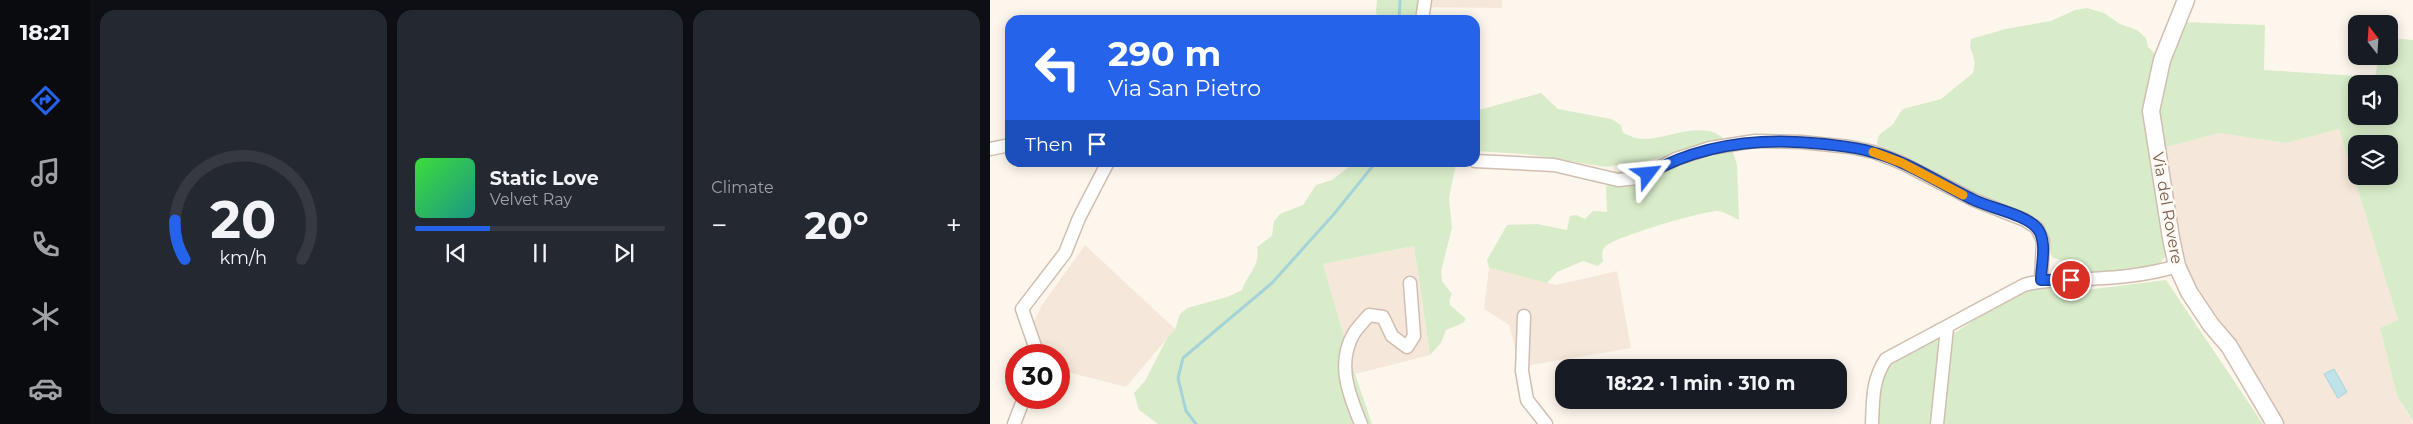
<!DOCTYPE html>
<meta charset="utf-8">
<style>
body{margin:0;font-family:Montserrat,sans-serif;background:#242831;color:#f1f3f6;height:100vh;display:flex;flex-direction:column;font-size:19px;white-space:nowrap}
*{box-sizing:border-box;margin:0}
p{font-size:16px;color:#9ea1a6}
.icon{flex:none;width:28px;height:28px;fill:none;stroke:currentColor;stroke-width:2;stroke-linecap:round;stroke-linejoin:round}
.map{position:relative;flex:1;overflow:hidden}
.panel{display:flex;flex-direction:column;gap:10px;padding:10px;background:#0d0f14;width:900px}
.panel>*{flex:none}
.banner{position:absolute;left:15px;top:15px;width:475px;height:152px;border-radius:15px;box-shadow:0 2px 12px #0003;background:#2563eb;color:#fff;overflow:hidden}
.needle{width:32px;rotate:343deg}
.tools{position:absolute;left:1358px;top:15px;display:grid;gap:10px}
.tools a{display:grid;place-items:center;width:50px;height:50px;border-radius:10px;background:#171b24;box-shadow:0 2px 12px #0003;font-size:25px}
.speed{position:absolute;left:15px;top:344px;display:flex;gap:10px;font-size:25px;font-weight:700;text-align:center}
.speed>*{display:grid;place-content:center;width:65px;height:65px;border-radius:50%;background:#171b24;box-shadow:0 2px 12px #0003;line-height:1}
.speed .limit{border:8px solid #d22;background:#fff;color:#111}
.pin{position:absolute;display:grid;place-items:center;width:42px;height:42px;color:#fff;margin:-21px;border:2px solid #fff;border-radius:50%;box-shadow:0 1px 5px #0007}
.me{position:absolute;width:55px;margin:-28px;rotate:61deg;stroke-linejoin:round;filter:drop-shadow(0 0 4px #0008)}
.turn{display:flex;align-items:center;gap:18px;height:105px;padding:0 20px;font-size:22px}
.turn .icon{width:65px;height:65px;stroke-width:2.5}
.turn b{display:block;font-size:35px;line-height:42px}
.then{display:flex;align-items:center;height:48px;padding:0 20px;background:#0003;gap:10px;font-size:19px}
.big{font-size:38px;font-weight:700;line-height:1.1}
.panel .tile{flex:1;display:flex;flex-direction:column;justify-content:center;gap:8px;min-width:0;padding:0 18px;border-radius:15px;background:#242831}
.panel .dial{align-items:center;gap:0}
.dial svg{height:130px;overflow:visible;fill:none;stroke:#363941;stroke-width:7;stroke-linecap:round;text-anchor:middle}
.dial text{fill:#f1f3f6;stroke:none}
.song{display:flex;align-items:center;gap:15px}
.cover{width:60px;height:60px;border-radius:8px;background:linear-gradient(135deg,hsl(120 70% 55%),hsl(170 70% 35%))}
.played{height:5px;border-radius:2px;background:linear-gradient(90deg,#2563eb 30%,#363941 30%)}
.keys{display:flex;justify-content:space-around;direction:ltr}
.heat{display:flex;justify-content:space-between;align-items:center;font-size:28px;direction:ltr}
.panel .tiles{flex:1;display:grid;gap:10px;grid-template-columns:repeat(3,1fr)}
.trip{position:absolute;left:565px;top:359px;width:292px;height:50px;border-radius:15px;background:#171b24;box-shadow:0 2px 12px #0003;font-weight:700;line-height:50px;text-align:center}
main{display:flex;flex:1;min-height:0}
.tabs{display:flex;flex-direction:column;width:90px;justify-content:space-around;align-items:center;background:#090b0e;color:#9ea1a6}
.tabs .icon{width:35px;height:35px}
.tabs .selected{color:#2563eb}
.tabs b{font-size:22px;color:#f1f3f6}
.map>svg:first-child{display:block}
.residential{fill:#f5e8da}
.green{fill:#d8ecc9;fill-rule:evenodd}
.water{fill:#bfe3e8;stroke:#a5d3da}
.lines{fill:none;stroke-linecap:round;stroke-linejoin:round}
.stream{stroke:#a5d3da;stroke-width:3}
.minor-casing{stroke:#d1beb0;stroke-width:15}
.tertiary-casing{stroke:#d1beb0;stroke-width:19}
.minor{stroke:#fff;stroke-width:12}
.tertiary{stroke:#fff;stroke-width:16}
.route-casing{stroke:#184099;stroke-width:12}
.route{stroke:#2563eb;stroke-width:9}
.slow{stroke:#f59e0b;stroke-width:9}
.labels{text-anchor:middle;stroke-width:5;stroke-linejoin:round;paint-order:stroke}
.street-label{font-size:16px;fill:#7a5c4d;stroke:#fffaf3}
</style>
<main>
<nav class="tabs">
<b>18:21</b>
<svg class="icon selected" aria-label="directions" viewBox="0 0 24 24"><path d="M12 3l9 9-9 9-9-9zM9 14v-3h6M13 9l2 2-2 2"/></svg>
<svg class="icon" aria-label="music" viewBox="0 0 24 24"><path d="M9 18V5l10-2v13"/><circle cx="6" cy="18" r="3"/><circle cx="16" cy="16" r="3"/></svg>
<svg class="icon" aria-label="phone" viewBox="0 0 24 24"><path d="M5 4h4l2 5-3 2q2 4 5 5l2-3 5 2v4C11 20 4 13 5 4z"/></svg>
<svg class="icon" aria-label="climate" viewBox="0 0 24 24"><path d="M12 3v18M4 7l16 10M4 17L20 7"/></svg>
<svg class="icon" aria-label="car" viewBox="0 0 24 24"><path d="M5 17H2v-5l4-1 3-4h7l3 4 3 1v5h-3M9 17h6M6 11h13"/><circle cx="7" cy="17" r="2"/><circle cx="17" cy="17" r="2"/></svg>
</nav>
<section class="panel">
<div class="tiles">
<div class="tile dial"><svg viewBox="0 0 100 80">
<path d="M14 69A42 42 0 1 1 86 69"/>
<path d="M14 69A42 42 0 0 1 8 45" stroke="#2563eb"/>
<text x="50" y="56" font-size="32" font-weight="700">20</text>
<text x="50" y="72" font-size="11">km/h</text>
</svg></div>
<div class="tile">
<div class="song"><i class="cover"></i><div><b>Static Love</b><p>Velvet Ray</p></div></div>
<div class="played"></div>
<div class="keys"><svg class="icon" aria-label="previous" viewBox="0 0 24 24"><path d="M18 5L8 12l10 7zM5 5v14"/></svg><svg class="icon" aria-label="pause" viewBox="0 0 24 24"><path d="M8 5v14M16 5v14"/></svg><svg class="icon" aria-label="next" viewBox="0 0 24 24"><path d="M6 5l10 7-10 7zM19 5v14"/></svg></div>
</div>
<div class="tile"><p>Climate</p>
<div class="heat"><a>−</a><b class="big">20°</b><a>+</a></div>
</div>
</div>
</section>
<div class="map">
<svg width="1423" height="424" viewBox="0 0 1423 424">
<rect width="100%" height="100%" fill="#fdf6ec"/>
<g class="residential">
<path d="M428,0H512V8L427,7Z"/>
<path d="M1349,129L1408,320L1390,328L1407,396L1423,424H1286L1199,278L1169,149L1229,133L1296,143Z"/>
<path d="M95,245L185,329L136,387L69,370V355H54L43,323L52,305Z"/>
<path d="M424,246L440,355L365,374L333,264Z"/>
<path d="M499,268L566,285L627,271L641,348L530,367L519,325L494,309Z"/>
</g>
<g class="green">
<path d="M387,0H428L429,20H388L386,11Z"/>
<path d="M1097,8L1114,13L1130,24L1147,30L1156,38L1158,47L1166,55L1156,98V133L1180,251L1170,263L1155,270L1091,280L1083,263L1063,258C1055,247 1057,229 1047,220C1033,209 1012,210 996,202C959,186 921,166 887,144C888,130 896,132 904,123C907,118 909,113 913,109L951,99L983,73L985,62L980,46L981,39L1015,29L1061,21L1085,10Z"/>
<path d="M1190,22L1275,25L1274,70L1385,77L1389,56H1399V38L1423,40V422L1407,396L1390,328L1408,320L1349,129L1296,143L1229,133L1169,149L1166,99ZM1366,84H1399V116H1366ZM1366,144H1399V176H1366Z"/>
<path d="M551,93L568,109L621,119L631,125L633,133C640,136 647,139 655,139C680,138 717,118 737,142L656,161L616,167L535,154L485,151V111Z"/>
<path d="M742,148L747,165L749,220C743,217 735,212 728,211C713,211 623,237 615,247C611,251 612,256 613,261L608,266L593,261L567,272L557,283L499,268L497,260L517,225L547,224L577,230L580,216L586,215L595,219L603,211L617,212L616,187L631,173L626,172Z"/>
<path d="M372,163H466L459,198L462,228L451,271L452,281L462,294L459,300L460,305L476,319L473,323L456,330L451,343L440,355L424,246L333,264L365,374L382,424H168L149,410L144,393L155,381L176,340L185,329L190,314L197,308L237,297L252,290C257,274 271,266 267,247L282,236L284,221L290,214L313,205L326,185L342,180L360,166Z"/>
<path d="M1176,280L1273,424H884L893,369L906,357L948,337L966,332L1003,308L1045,288L1096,290Z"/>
</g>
<path class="water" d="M1344,369L1357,392L1348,398L1334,374Z"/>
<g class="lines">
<g class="stream">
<path d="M409,20L410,0"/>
<path d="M206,424L196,411L188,378L193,358L282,283L344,214L386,162"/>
</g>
<g class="minor-casing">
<g id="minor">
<path d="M432,20L435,0"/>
<path d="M0,149L20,145"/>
<path d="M485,161L564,165L628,180L648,178L686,159L720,148L765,141L811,142L860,147L884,152L912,163L984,200L1035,220L1047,228L1053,241L1051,280"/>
<path d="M534,316L532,371L537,400L556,424"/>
<path d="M48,355L32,309L75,253L89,218L118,162"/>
<path d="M24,424L34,398"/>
<path d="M371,424C359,395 346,363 364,333C368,327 374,321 379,315L393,317L402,336L417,347L424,336L420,283"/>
<path d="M882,424C883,400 882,380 896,359L1034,285C1050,280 1064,281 1080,280C1116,278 1152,277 1187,266"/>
<path d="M947,424L957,328"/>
</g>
</g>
<g class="tertiary-casing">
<path id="tertiary" d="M1196,0L1172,60L1161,111L1181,238L1187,266L1199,292L1221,325L1239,346L1285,424"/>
</g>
<use href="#minor" class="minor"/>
<use href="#tertiary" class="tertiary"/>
</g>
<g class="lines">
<g class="route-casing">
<path id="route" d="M658,174C712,143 772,137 834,144C850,146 866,147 882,152C917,161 949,183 982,199C999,208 1035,214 1047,228C1058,241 1051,265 1051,280H1081"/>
</g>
<use href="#route" class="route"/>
<path class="slow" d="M883,152L912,163L973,195"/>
</g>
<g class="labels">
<g class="street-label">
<text transform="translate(1178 208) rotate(80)" y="6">Via del Rovere</text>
</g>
</g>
</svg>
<div class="tools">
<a><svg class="needle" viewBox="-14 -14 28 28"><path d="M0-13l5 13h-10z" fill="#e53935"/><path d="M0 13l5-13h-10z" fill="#9ea1a6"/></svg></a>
<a><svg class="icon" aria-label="sound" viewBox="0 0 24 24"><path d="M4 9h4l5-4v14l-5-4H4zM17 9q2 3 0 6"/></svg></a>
<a><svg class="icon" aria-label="layers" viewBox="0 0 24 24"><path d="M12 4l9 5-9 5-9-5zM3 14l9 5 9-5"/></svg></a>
</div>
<div class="speed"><div class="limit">30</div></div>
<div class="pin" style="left:1081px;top:280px;background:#d93025"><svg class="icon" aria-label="arrive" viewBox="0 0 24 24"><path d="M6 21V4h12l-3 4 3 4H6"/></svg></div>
<svg class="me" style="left:658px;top:174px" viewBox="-20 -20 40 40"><path d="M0-17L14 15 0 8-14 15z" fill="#2563eb" stroke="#fff" stroke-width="4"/></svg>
<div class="trip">18:22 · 1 min · 310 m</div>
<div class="banner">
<div class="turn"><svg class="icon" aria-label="left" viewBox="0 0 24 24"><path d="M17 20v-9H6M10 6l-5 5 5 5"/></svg><div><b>290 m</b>Via San Pietro</div></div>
<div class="then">Then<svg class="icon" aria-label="arrive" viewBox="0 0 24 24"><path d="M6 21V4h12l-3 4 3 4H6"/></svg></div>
</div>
</div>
</main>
